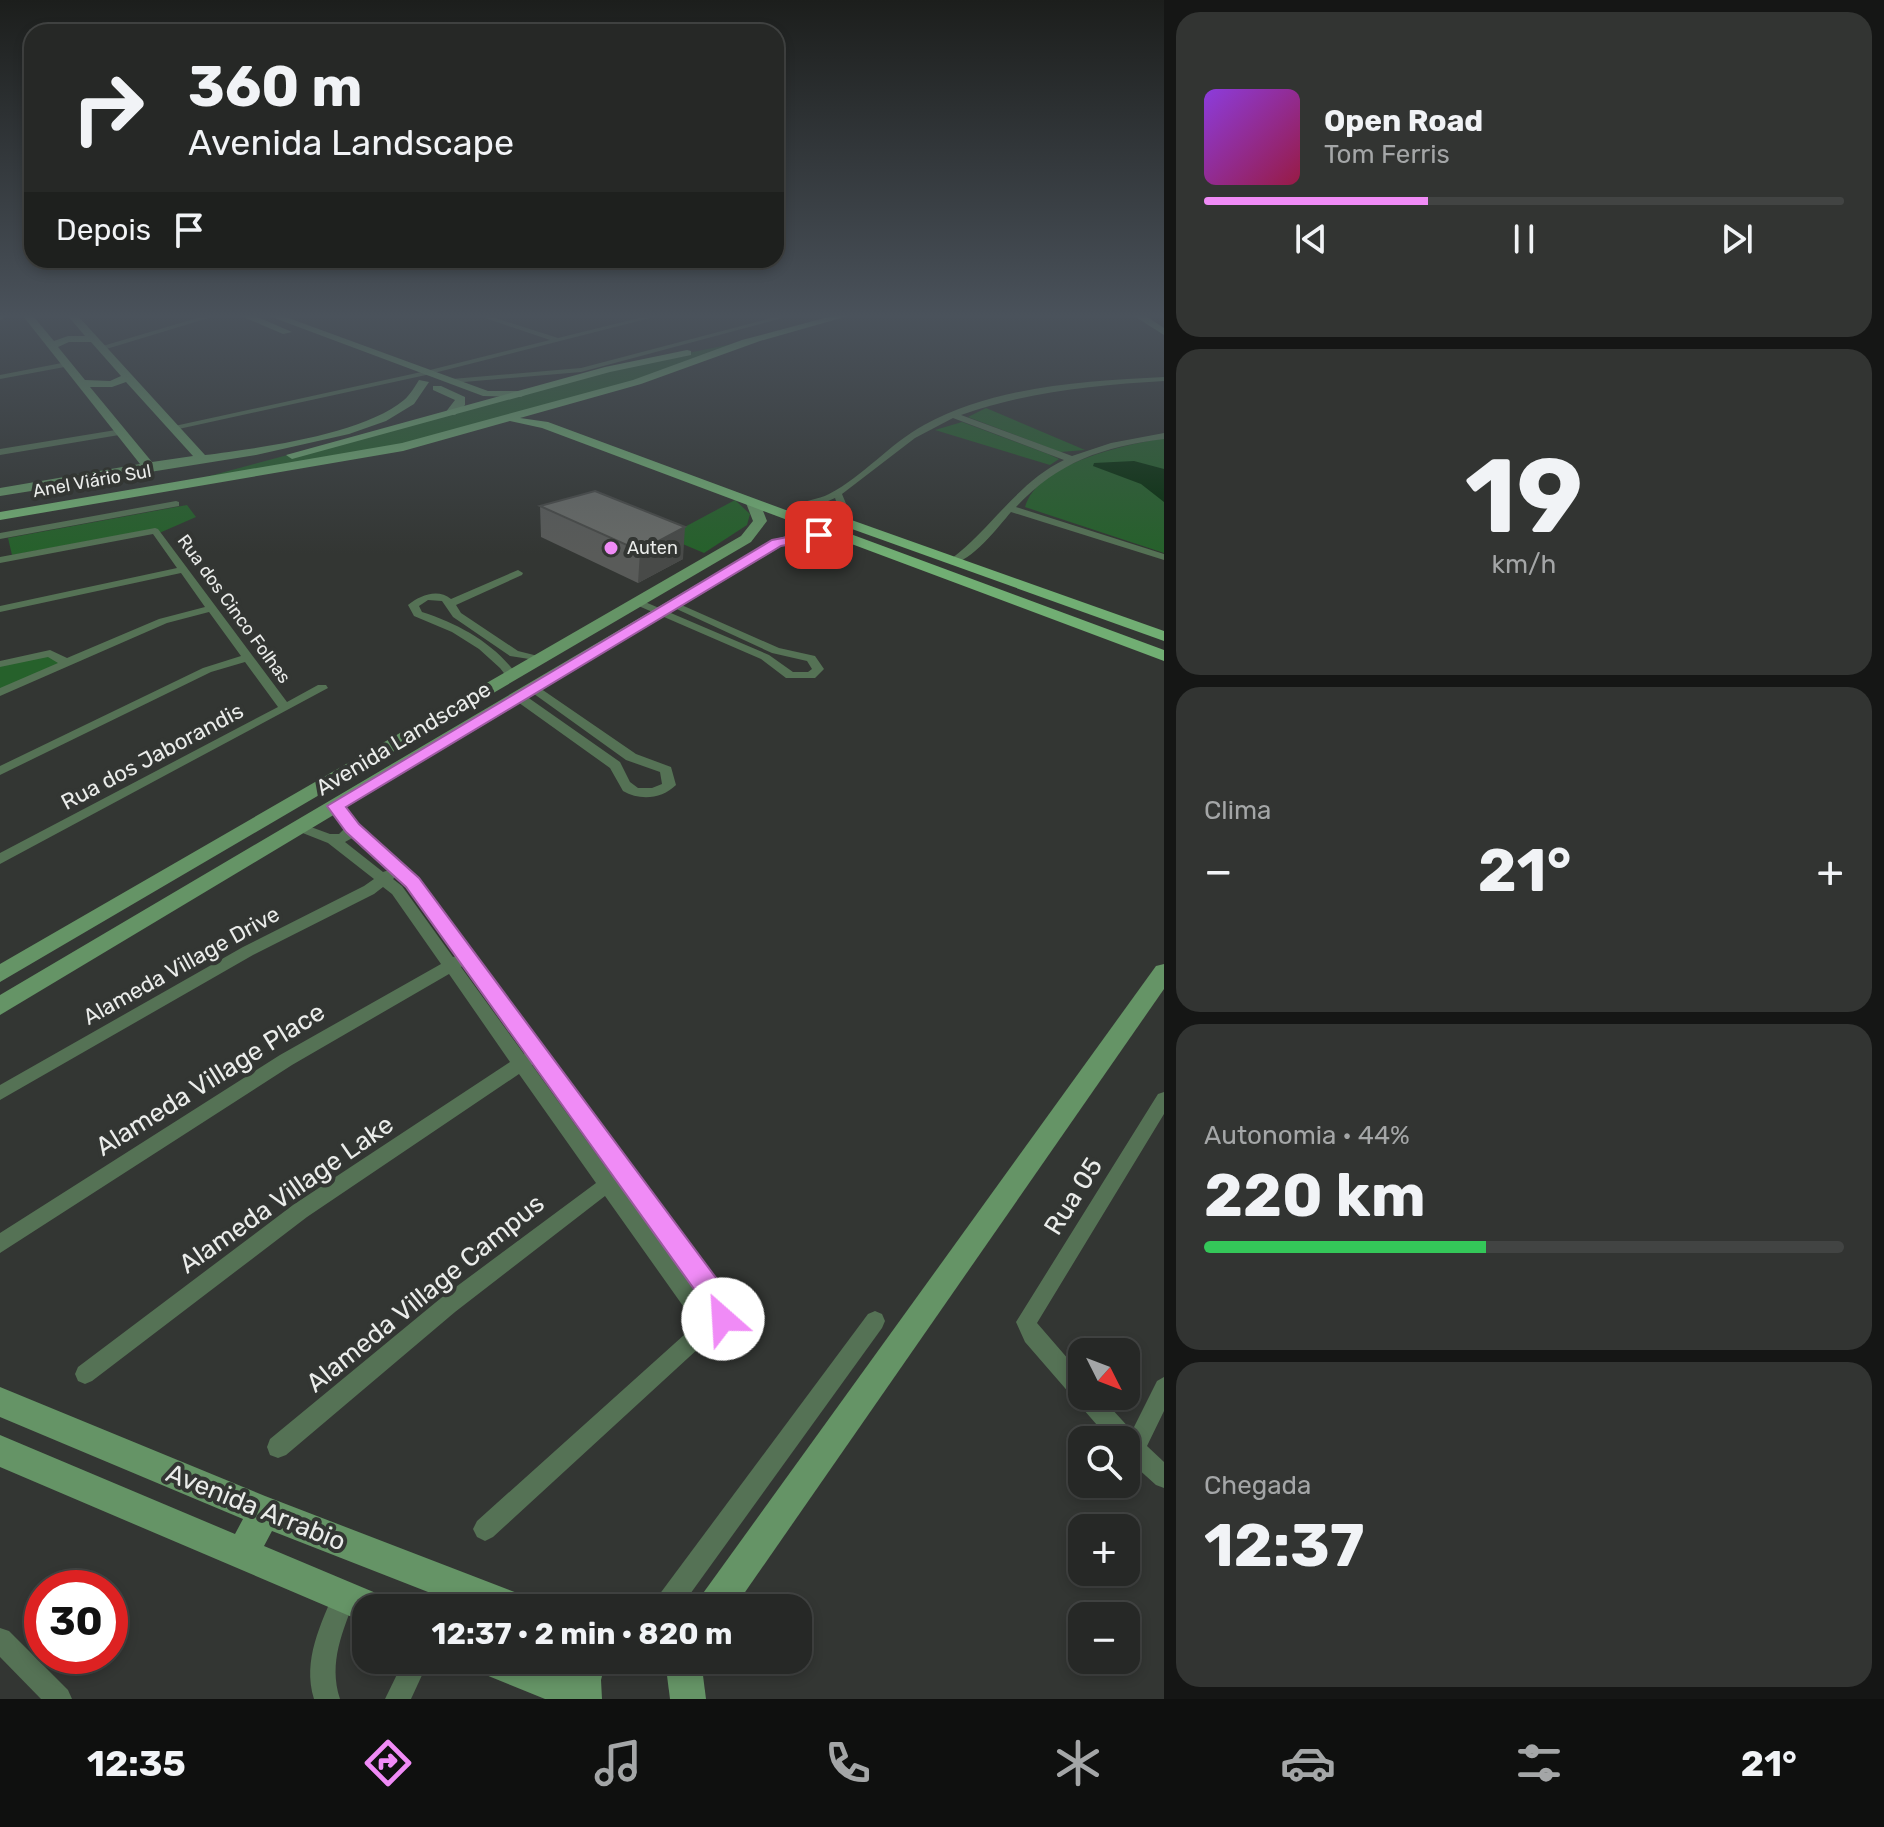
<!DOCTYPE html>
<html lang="pt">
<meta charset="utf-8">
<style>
body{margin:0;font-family:Rubik,sans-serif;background:#323432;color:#f1f3f6;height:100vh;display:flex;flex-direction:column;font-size:30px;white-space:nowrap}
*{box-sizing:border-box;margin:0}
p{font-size:26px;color:#a4a6a7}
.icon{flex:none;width:44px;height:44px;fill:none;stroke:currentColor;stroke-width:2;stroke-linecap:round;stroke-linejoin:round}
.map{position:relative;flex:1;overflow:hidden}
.details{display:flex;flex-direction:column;gap:12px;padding:12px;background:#151615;width:720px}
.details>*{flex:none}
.guide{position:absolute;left:24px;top:24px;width:760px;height:244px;border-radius:24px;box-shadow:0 4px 12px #0003,0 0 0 2px #424443;background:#262826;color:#f1f3f6;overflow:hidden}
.needle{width:52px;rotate:132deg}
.fabs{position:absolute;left:1068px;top:1338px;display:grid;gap:16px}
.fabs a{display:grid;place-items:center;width:72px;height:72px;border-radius:16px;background:#262826;box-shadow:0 4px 12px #0003,0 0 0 2px #424443;font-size:40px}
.speed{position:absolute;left:24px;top:1570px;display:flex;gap:16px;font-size:40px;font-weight:700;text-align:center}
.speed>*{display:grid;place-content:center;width:104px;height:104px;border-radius:50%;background:#262826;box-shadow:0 4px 12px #0003,0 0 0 2px #424443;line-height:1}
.speed .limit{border:12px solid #d22;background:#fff;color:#111}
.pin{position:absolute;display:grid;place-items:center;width:68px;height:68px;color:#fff;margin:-34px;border-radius:16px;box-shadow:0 4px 12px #0006}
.me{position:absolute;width:88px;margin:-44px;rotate:334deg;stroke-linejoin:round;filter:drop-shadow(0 0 6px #0008)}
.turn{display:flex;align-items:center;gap:28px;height:168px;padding:0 32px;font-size:36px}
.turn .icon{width:104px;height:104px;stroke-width:2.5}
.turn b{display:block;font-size:56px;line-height:68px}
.then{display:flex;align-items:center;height:76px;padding:0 32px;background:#0003;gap:16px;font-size:30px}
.big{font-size:60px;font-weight:700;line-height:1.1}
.details .widget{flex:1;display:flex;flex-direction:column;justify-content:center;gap:12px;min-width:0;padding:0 28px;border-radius:24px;background:#323432}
.details .dial{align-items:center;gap:0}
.dial b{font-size:104px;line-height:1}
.song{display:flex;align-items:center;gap:24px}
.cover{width:96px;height:96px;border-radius:12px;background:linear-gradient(135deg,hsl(270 70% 55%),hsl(340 70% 35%))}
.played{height:8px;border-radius:4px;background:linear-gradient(90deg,#f08bf6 35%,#424443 35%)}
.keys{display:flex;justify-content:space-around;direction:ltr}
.heat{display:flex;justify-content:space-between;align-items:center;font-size:44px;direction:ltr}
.charge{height:12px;border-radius:6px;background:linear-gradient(90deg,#34c759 44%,#424443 0)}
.trip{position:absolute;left:352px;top:1594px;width:460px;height:80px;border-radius:24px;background:#262826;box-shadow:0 4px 12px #0003,0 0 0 2px #424443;font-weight:700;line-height:80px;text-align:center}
.tabs{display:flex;height:128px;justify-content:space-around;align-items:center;background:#0f100f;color:#a4a6a7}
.tabs .icon{width:56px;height:56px}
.tabs .current{color:#f08bf6}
.tabs b{font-size:36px;color:#f1f3f6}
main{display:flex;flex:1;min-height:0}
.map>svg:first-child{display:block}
.green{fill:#26612b}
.water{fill:#062f0b}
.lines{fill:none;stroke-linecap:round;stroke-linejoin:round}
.street{fill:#557255;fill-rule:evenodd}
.secondary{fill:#659466;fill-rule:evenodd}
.primary{fill:#71ae73;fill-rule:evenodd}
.wall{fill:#595b59}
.shaded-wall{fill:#484a48}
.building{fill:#676a67;stroke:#484a48;stroke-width:2}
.route{fill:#f08bf6;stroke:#9c5aa0;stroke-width:2}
.poi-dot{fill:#f08bf6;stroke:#333633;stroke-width:3}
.labels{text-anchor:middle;stroke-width:8;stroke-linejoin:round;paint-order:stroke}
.far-street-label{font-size:18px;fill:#eaecea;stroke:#333633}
.far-poi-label{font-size:18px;fill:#eaecea;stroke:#333633;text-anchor:start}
.street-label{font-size:22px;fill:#eaecea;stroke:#333633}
.near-street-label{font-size:26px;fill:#eaecea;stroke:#333633}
</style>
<main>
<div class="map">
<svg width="1164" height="1699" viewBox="0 0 1164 1699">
<rect width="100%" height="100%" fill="#333633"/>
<g class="green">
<path d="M757,339L637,382L403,447L191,481L609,369Z"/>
<path d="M986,408L1085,450L1060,452L968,417Z"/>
<path d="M962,422L1048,454L1059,459L1050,465L935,430Z"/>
<path d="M1164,438V553L1025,507C1037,463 1125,445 1164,438Z"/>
<path d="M735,500L750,514L747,525L704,553L666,537Z"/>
<path d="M187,505L196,517L157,534L143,531L12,555L8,538Z"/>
<path d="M50,653L67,663L0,692V664Z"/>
</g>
<path class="water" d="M1134,461L1164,469V502L1141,484L1093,466L1094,463Z"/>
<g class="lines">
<g class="street">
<path d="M204,316H215L103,350L96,348Z"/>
<path d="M479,316H489L558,338L647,316H658L426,375L174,430L170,427L426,371L550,340Z"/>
<path d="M779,316H790L581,372L452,383L448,381L452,379L581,368Z"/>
<path d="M67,362L71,364L70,366L0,379V375Z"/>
<path d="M1164,377V381C1094,385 1027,392 961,415L1072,456L1111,443L1164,433V439C1103,447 1059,461 1016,507L1164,554V560L1011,512C999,526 970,564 951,563V559C992,528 1018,482 1064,460L953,418L915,438L842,494L854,523L852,525L844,523L835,498L819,505L799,509L794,506C804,500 818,500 829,494C864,476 889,444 924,425C996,386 1084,381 1164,377Z"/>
<path d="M122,429L126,432L125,434L0,455V449Z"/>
<path d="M176,501L179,502V506L0,539V533Z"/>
<path d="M155,528L158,529L287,702L318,685H326L328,688L0,864V853L278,707L245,662L211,672L0,775V766L203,668L241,656L209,612L167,623L0,696V688L58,663L48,657L0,667V661L50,650L67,658L159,619L205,607L181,573L0,612V606L177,568L153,534L0,563V557Z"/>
<path d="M518,570L523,573L522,575L456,605L461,613L518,651L542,657V661L510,656L453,617L442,601L428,600L419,606L422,612C459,624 494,643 517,675L515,677H507L500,668L479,649L452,632L414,616L408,605C420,595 438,588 451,599Z"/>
<path d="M638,599L769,655L793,672H808L812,669L807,661L772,653L668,605L673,602L677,603L779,648L815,656L824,669L815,678H786L761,659L634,604V600Z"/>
<path d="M534,684L636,754L671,767L676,785C662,799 640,801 623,791L610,768L515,700L513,697L515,694H523L620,762L630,782L638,788H652L662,784L660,772L626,760L530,691L528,688Z"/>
<path d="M336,802L341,803L357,825L417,879L732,1306C734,1331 719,1334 700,1347L493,1537L485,1541L477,1537L473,1529L477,1521L684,1335L688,1313L605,1196L455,1312L286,1455L278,1458L270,1455L267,1447L270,1439L441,1298L596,1183L519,1074L307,1217L92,1381L85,1384L78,1381L75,1374L78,1367L293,1205L510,1062L449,974L292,1065L0,1253V1233L280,1055L441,964L392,894L383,887L374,894L253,955L0,1100V1085L243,947L364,886L374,879L328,843L295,830L293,827L300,823L330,834H339L345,828L329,806ZM354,837L389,870L383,872L345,842ZM396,876L407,887L457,956L453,957L402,886L393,879ZM464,965L527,1053L524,1054L461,967ZM534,1063L612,1171L610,1173L532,1065ZM622,1185L712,1309L713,1314L707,1318L708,1311L705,1304L620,1186Z"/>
<path d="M1164,1092V1114L1037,1323L1082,1375V1396H1100L1132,1431L1157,1381L1164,1377V1411L1147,1446L1164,1462V1488L1156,1485L1126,1458V1440H1110L1025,1342L1016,1322L1158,1094Z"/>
<path d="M875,1311L882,1314L885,1321L882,1328L680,1608H653L656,1599L868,1314Z"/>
<path d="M344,1584L352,1588L356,1596C343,1631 328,1662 340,1699H314C302,1660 321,1624 336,1588Z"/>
<path d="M0,1628L9,1631L68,1690L72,1699H41L0,1657Z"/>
<path d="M404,1660H429L411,1699H385Z"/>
</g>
<g class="secondary">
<path d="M0,316H7L0,320Z"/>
<path d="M23,316H33L54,341L68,336H85L68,316H78L205,455C259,448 362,435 404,400C410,395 415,386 419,380L429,382L414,404L386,421L349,434L256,455L0,496V488L140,464ZM69,342H91L121,376L110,381L85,380L58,347ZM126,382L193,456L152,462L90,387H112Z"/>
<path d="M241,316H255L292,332L283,334Z"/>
<path d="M269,316H283L488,391H521L527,394L521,397L483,396Z"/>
<path d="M1134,316H1146L1164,328V335Z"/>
<path d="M433,386H441L465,397V405L455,415H447L445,413L455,400L433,390Z"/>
<path d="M753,499L760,503L767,521L751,542L0,982V964L741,536L753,521L746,503Z"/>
<path d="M837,530L842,531V537L802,540L782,546L0,1015V995L772,540L801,532Z"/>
<path d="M1164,964V989L734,1608H696L701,1596L1156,966Z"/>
<path d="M0,1387L265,1496L525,1596L530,1608H469L272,1531L264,1546L383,1596L388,1608H366V1623L359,1620L0,1467V1435L235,1534L243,1519L0,1417Z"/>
<path d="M476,1660H538L567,1672L570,1660H606L601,1680L602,1699H545L481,1673Z"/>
<path d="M665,1660H701L706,1699H670Z"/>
</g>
<g class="primary">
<path d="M832,316H848L760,341L641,384L520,418L548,422L1164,650V661L542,428L510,421L403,451L0,520V512L402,443L633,380L742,340Z"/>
<path d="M687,350L691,351V355L610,372L292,459L286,455L605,367Z"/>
<path d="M829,512L1164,631V641L824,519V513Z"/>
</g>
</g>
<path class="wall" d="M540,506L683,559L638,583L541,537Z"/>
<path class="shaded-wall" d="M685,527L683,559L638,583L640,551Z"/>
<path class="building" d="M595,491L685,527L640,551L540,506Z"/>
<linearGradient id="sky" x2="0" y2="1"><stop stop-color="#1c1e1c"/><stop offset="0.57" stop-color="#4a525b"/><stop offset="1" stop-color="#4a525b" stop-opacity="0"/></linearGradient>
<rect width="1164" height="554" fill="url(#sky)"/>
<path class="route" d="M819,531L824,532V538L781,546L346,807L359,824L419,878L731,1298L736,1319L732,1328L723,1332L713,1328L709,1310L406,887L346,832L327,806L772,540Z"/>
<circle class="poi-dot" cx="611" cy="548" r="8"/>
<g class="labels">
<g class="far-street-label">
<text transform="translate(92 481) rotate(-10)" y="6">Anel Viário Sul</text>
<text transform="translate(234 609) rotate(54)" y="6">Rua dos Cinco Folhas</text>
</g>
<g class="far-poi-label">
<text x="627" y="554">Auten</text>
</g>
<g class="street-label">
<text transform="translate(403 738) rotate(-31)" y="8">Avenida Landscape</text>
<text transform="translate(152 756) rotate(-28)" y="8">Rua dos Jaborandis</text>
<text transform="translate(181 965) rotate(-29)" y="8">Alameda Village Drive</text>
</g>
<g class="near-street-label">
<text transform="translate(210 1079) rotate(-32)" y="9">Alameda Village Place</text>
<text transform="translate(286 1194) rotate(-35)" y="9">Alameda Village Lake</text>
<text transform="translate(1073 1196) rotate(-58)" y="9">Rua 05</text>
<text transform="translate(425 1293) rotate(-39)" y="9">Alameda Village Campus</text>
<text transform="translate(256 1507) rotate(22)" y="9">Avenida Arrabio</text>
</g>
</g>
</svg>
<div class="fabs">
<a><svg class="needle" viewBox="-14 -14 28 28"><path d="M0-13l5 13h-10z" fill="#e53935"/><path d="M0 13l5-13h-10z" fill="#a4a6a7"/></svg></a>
<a><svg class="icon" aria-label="search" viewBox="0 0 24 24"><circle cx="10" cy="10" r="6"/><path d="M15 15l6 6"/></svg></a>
<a>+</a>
<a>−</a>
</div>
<div class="speed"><div class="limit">30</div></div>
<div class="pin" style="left:819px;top:535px;background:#d93025"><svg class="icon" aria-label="arrive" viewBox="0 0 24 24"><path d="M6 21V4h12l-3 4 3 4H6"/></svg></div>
<svg class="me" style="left:723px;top:1319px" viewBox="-20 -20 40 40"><circle r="19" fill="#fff"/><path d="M0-13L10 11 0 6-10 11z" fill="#f08bf6"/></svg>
<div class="trip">12:37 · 2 min · 820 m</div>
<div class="guide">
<div class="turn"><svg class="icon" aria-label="right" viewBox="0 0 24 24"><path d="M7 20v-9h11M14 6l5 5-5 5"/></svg><div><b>360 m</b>Avenida Landscape</div></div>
<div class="then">Depois<svg class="icon" aria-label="arrive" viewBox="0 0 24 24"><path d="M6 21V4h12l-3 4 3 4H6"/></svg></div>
</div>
</div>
<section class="details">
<div class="widget">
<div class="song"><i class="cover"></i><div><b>Open Road</b><p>Tom Ferris</p></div></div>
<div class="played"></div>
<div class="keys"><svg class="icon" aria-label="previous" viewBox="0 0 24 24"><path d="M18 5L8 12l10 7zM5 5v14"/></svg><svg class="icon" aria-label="pause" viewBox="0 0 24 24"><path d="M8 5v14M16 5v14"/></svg><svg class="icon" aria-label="next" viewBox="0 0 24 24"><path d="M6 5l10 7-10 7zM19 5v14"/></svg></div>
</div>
<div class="widget dial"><b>19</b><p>km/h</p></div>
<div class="widget"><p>Clima</p>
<div class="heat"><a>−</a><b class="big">21°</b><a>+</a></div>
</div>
<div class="widget"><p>Autonomia · 44%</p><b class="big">220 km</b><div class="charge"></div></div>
<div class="widget"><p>Chegada</p><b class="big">12:37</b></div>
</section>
</main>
<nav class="tabs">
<b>12:35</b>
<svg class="icon current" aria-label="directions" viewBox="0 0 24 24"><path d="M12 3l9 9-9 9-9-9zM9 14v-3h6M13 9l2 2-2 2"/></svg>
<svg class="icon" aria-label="music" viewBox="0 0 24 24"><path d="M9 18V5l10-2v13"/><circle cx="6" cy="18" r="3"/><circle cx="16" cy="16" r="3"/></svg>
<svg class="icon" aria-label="phone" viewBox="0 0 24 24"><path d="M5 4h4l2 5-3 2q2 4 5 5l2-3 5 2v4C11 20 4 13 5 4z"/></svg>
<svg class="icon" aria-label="climate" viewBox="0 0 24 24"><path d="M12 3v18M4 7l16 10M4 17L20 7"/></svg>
<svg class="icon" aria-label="car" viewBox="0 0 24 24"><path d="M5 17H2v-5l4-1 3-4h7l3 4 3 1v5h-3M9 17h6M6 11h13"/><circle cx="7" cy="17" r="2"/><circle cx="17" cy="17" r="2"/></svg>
<svg class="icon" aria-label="filters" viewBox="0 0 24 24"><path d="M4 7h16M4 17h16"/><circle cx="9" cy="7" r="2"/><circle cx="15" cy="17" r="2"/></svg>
<b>21°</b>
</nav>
